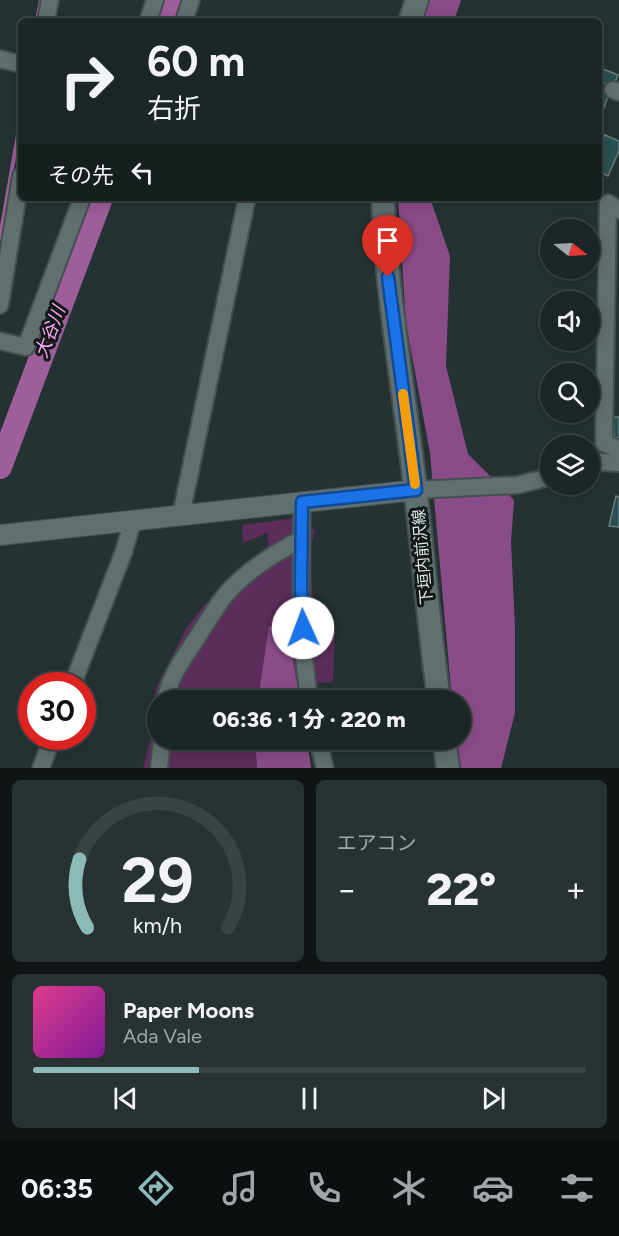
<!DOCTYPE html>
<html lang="ja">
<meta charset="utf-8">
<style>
body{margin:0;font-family:Figtree,"Noto Sans JP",sans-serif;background:#293232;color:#f1f3f6;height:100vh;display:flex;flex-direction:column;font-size:22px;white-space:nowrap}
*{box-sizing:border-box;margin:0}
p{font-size:20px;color:#a0a5a7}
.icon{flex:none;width:33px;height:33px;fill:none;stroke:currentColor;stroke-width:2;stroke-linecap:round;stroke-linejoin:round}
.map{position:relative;height:768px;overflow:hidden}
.sheet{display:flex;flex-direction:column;gap:12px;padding:12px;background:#0f1515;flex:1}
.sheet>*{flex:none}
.guide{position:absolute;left:18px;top:18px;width:584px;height:183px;border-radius:9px;box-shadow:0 3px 15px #0003,0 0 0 2px #3a4343;background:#1c2626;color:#f1f3f6;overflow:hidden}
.needle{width:39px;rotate:108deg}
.controls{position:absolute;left:540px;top:219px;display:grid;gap:12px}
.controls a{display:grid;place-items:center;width:60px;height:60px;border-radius:50%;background:#1c2626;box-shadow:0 3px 15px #0003,0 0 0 2px #3a4343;font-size:30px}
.speed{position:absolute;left:18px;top:672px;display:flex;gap:12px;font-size:30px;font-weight:700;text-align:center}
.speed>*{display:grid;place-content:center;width:78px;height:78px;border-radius:50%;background:#1c2626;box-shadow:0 3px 15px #0003,0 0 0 2px #3a4343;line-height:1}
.speed .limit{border:9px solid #d22;background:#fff;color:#111}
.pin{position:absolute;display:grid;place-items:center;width:51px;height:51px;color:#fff;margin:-62px -26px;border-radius:50% 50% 50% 0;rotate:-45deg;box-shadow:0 0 6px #0007}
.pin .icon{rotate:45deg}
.me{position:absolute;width:66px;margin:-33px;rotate:358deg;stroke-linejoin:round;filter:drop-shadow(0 0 4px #0008)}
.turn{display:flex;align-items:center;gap:21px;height:126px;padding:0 30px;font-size:27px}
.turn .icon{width:78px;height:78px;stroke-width:2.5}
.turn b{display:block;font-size:42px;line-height:51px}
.then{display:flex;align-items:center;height:57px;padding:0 30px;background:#0003;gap:12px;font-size:22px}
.big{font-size:45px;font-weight:800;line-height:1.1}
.sheet .card{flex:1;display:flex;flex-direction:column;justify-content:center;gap:9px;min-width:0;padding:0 21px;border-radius:9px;background:#293232}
.sheet .dial{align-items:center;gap:0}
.dial svg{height:156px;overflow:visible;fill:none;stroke:#3a4343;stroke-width:7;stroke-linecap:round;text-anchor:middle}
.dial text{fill:#f1f3f6;stroke:none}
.song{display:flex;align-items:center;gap:18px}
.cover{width:72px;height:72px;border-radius:9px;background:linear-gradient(135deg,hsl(330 70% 55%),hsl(290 70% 35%))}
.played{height:6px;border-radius:3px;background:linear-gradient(90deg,#8bbbb9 30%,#3a4343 30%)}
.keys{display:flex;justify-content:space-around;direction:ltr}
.heat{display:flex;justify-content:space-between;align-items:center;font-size:33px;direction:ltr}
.sheet .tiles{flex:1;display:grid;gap:12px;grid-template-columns:1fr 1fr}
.card:last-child{grid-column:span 2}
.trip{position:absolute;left:147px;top:690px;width:324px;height:60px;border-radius:30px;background:#1c2626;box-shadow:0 3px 15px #0003,0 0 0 2px #3a4343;font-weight:800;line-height:60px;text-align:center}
.menu{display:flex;height:96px;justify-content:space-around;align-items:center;background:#0b0f0f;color:#a0a5a7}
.menu .icon{width:42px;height:42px}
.menu .current{color:#8bbbb9}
.menu b{font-size:27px;color:#f1f3f6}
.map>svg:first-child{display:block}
.green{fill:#5c2d5b}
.forest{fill:#8a4c88}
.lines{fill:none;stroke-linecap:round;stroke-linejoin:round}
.stream{stroke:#9e5e9c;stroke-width:4}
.river{stroke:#9e5e9c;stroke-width:24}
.building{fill:#275152;stroke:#6c7b7b;stroke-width:1.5}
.minor-casing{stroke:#444f4f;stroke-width:20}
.tertiary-casing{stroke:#444f4f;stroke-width:22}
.secondary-casing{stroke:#444f4f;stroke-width:26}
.minor{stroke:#606f6f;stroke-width:16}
.tertiary{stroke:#606f6f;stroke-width:20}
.secondary{stroke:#606f6f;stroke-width:22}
.route-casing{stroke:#114b97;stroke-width:15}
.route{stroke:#1a73e8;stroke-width:10}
.slow{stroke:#f59e0b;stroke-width:10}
.labels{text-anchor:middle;stroke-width:6;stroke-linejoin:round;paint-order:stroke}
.street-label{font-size:16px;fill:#dfe7e7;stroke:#131919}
.water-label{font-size:18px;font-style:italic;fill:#fea7fb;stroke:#131919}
</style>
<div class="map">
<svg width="619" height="768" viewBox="0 0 619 768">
<rect width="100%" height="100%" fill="#253233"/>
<path class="green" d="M295,518L315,530L310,549L314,628L335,627L333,682L297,685L288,633L260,691L258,700H158V740H255L257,768H143L151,736L149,715L157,686L187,627L221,585L269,545L267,533L243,543L242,525Z"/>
<g class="forest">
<path d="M428,0H461L456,15L458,21H421Z"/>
<path d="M398,198H430L450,256L446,366L468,454L514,500L511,542L515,627V713L501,768H461L457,740H460V700H452L430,453L406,323Z"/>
<path d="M269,626L288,633L300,700H258Z"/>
<path d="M255,740H307L311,768H257Z"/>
</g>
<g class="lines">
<g class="stream">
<path d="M37,21L41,0"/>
<path d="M0,238L21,117"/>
</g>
<g class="river">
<path d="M167,21L174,0"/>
<path d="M0,467L101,198"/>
</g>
</g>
<g class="building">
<path d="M603,69L618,75L613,87L598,81Z"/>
<path d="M598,89L609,93L599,123H598Z"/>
<path d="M598,132L605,135L598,151Z"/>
<path d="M605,135L619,141V151L608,176L598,171V151Z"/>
<path d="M613,417H619V438H614Z"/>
<path d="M616,496L619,497V527L609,526Z"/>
</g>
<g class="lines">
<g class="minor-casing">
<g id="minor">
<path d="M46,21L50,0"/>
<path d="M148,21L155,0"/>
<path d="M184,21L191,0"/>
<path d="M0,59L21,64"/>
<path d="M613,90L619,92"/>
<path d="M619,210L608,203L604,443L619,449"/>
<path d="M0,305L21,176"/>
<path d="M0,341L26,347L82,198"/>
<path d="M590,464L601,462L619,463"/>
<path d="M416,490L517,485L550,477"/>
<path d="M302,502L301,586L303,649L309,700"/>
<path d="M181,515L247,198"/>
<path d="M72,686L124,551L133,520"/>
<path d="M166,700C168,681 180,663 191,647C203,629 214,609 227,593C247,570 276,553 301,539"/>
<path d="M318,740L325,768"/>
<path d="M41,768L53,736"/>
<path d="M159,768L162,740"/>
</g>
</g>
<g class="tertiary-casing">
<path id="tertiary" d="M0,535L416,490"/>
</g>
<g class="secondary-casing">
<g id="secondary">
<path d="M410,21L417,0"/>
<path d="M383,198C386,286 401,373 412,461C422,540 428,621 439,700"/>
<path d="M444,740L448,768"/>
</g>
</g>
<use href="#minor" class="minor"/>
<use href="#tertiary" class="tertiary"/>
<use href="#secondary" class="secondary"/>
</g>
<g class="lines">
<g class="route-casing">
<path id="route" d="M303,628L301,586L302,502L416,490L388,277"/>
</g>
<use href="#route" class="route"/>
<path class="slow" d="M403,394L415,484"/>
</g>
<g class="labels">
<g class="street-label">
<text transform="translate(422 557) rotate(-95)" y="6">下垣内前沢線</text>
</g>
<g class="water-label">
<text transform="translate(50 332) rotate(-69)" y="6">大谷川</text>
</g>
</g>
</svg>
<div class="controls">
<a><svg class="needle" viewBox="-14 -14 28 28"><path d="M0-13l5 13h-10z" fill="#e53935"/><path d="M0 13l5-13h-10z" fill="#a0a5a7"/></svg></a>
<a><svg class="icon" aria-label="sound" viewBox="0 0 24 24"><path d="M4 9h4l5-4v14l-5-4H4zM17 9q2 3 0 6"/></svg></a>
<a><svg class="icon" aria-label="search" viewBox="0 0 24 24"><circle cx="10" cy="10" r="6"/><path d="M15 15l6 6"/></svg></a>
<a><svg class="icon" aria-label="layers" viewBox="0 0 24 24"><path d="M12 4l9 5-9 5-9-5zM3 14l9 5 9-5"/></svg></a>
</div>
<div class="speed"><div class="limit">30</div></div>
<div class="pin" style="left:388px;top:277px;background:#d93025"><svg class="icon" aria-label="arrive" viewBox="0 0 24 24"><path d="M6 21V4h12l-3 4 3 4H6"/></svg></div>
<svg class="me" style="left:303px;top:628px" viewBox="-20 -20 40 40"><circle r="19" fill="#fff"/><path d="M0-13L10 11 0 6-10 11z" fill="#1a73e8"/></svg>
<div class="trip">06:36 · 1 分 · 220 m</div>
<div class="guide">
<div class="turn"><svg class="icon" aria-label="right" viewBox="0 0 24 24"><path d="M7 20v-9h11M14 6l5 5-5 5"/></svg><div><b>60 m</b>右折</div></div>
<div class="then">その先<svg class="icon" aria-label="left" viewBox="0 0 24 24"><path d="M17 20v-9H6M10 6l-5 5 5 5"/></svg></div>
</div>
</div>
<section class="sheet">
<div class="tiles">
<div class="card dial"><svg viewBox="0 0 100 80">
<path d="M14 69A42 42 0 1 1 86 69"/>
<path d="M14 69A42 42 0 0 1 10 34" stroke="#8bbbb9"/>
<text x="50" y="56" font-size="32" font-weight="700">29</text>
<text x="50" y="72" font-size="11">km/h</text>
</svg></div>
<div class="card"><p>エアコン</p>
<div class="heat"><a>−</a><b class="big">22°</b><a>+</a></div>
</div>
<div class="card">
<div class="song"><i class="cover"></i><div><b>Paper Moons</b><p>Ada Vale</p></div></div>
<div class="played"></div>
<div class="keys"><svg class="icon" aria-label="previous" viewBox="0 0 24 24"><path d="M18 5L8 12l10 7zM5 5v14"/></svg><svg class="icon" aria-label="pause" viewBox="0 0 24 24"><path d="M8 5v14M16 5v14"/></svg><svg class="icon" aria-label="next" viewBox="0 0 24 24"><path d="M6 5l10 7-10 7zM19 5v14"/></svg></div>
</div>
</div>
</section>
<nav class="menu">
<b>06:35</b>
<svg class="icon current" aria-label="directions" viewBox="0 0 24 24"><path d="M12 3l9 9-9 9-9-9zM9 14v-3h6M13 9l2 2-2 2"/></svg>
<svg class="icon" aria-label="music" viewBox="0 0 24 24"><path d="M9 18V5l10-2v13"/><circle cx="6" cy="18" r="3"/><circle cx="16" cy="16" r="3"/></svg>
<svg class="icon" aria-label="phone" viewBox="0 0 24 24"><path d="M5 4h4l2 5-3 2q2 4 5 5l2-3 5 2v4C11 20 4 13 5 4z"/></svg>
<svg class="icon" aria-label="climate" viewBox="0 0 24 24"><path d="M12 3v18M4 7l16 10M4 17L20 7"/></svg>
<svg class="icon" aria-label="car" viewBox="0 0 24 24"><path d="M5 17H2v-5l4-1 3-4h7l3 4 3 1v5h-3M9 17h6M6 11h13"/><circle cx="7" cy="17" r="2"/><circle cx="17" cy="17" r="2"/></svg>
<svg class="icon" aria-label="filters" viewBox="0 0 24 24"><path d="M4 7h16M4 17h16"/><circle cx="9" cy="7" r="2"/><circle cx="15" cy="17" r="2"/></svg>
</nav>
